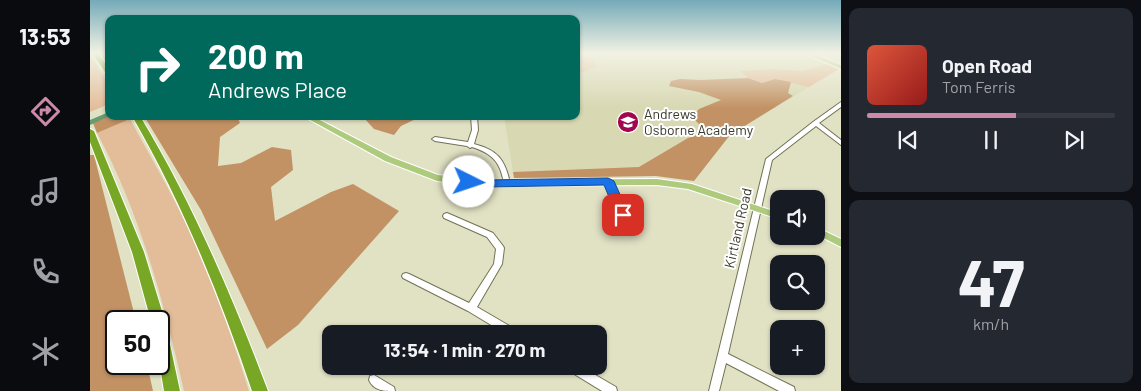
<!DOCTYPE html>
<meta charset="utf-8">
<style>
body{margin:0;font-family:Barlow,sans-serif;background:#242831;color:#f1f3f6;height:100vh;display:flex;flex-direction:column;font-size:19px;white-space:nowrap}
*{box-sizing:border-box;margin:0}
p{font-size:16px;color:#9ea1a6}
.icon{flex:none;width:28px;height:28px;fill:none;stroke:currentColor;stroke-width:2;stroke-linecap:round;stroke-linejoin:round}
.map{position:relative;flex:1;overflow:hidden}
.panel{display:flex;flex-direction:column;gap:8px;padding:8px;background:#0d0f14;width:300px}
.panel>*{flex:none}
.guide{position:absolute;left:15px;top:15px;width:475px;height:105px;border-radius:10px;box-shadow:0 1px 4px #0004;background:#00695c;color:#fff;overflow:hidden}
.fabs{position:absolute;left:680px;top:190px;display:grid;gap:10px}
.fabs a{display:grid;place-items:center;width:55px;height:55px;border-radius:10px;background:#171b24;box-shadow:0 1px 4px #0004;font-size:25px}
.speed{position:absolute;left:15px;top:310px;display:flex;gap:10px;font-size:25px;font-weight:700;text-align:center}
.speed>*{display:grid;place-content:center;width:65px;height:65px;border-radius:50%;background:#171b24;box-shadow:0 1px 4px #0004;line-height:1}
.speed .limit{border:2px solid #111;border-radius:8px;background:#fff;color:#111}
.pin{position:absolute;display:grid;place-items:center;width:42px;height:42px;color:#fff;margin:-21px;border-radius:10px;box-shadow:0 2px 8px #0006}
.me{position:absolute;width:55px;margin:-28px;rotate:94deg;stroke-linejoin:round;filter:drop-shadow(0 0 4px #0008)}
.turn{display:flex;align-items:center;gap:18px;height:105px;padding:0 20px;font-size:22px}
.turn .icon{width:65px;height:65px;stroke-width:2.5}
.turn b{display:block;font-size:35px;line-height:42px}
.panel .widget{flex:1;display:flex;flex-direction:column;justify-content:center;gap:8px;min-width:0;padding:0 18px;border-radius:10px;background:#242831}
.panel .dial{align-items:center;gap:0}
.dial b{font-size:65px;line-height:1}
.song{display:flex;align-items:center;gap:15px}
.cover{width:60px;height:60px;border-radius:8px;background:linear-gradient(135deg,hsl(10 70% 55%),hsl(0 70% 35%))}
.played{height:5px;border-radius:2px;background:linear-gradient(90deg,#cc89ab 60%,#363941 60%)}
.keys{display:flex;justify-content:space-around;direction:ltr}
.trip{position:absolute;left:232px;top:325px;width:285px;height:50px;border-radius:10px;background:#171b24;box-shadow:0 1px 4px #0004;font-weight:700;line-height:50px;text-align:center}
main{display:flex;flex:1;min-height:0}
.menu{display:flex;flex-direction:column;width:90px;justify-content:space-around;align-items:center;background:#090b0e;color:#9ea1a6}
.menu .icon{width:35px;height:35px}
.menu .current{color:#cc89ab}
.menu b{font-size:22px;color:#f1f3f6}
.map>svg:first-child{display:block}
.built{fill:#d8d8b3}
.green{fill:#e3bd9a}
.forest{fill:#c29264}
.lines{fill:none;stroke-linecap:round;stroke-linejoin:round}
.river{fill:#679b70;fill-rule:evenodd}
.minor-casing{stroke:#727257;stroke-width:2}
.major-casing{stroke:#fff;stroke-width:2}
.highway-casing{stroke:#fff;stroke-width:2}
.minor{fill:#fff;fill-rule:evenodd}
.major{fill:#aeca7d;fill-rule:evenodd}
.highway{fill:#78a726;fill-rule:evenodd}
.route{fill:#1a73e8;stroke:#114b97}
.labels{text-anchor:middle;stroke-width:4;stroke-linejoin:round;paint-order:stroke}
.poi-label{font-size:14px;fill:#39392d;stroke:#fff;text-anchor:start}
.street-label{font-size:14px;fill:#39392d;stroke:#fff}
</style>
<main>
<nav class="menu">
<b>13:53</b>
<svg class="icon current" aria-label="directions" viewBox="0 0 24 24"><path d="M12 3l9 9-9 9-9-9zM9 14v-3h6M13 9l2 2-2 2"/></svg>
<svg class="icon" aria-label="music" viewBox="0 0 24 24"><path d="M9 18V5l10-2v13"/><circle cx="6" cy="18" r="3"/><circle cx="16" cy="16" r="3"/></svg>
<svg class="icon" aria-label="phone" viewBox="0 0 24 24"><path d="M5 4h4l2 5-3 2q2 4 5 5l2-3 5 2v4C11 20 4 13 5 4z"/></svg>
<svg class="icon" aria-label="climate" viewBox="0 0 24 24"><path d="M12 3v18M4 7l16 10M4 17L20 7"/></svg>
</nav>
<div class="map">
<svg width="751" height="391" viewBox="0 0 751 391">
<rect width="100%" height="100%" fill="#e1e1c4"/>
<path class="built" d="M486,53H710L749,69L640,135L604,181L566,176L424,178L414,116H486Z"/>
<g class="green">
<path d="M486,53L498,54L507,66L486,75Z"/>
<path d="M0,54L19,85V104L0,112Z"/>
<path d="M738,64L749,69L719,87L685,79L672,83L658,78L650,71L681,69L712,71Z"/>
<path d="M40,119C61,158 84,196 102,237C124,287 143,339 159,391H94C74,302 50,213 7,133Z"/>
</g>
<g class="forest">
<path d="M658,78L672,83L685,79L701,82L698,93L703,96L640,135L604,181L566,176L424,178L423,172L549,167L598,138L613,133L615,130L605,120L604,115L609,109L631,100L609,92L579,86L581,81L590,79L611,80Z"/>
<path d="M19,116H39L40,119L7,133L3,123Z"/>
<path d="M54,116H147L150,123L130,137L128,166L151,163L182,147L201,150L203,170L181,187L185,221L241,192L263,184L309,211L208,325L177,349L111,210Z"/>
<path d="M274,116H332L311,126L304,135L284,129L274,118Z"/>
<path d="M0,155H4L46,321H26V364H57L63,391H0Z"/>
</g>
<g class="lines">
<path class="river" d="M19,112L20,116L0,125V120Z"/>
<g class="minor-casing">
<g id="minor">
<path d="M751,102V107L729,123L751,140V145L726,126L682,160L638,354L704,387L705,391H689L636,363L629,391H619L676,159L723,122Z"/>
<path d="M381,116H387L388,130L384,144C407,150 415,159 420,183L419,185H415C413,179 412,174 410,169C405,156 394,151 382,147L380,148L377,146L345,141L342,139L345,137L378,142L382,130Z"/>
<path d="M516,179H520L521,181C526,191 529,203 535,212C539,218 543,215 545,224L544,226L541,227L526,225L523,218L529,214L515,181Z"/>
<path d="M357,213L403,233L413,246L414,248L412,264L387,307L428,331L430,334H416L378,311L313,278L312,276L313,274L316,273L319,274L379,303L404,264L406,249L397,237L354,218L353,216L354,214Z"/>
<path d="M475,366H490L526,387L527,391H512L476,369Z"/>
<path d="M284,375L304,387L305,391C294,391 284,391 279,380L280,376Z"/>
</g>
</g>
<g class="major-casing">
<g id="major">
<path d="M714,53H721L751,65V69Z"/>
<path d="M213,116H222L301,157L348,175L395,180L567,179L602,184L689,213V219L598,189L567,185L395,186L347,181L295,161Z"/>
<path d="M726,227L751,239V247L726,234Z"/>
</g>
</g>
<g class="highway-casing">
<g id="highway">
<path d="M2,53H8L19,69V76L17,75Z"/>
<path d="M42,116H50C103,204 142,296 178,391H162C130,296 93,204 42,116Z"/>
<path d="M0,129L4,131L54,252L75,321L90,391H74L69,361V321H61L42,252L0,142Z"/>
</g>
</g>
<use href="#minor" class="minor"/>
<use href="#major" class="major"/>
<use href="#highway" class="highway"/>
</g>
<linearGradient id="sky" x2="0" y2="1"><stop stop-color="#74aab8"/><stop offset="0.49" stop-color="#f2f2e4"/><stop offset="1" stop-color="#f2f2e4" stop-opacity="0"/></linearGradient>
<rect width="751" height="108" fill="url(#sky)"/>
<path class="route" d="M379,178L395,180L518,178L524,181L539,215L533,219L528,218L514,185L395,187L376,184L374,182L376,179Z"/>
<defs>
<g id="school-disc" transform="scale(1.125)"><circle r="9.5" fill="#9f074f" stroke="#fff"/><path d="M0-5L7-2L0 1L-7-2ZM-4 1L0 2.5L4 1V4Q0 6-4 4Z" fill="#fff"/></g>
</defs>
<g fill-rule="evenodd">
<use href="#school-disc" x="538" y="122"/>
</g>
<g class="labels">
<g class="poi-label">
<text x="554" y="119">Andrews<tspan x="554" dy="16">Osborne Academy</tspan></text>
</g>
<g class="street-label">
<text transform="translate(648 228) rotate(-77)" y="5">Kirtland Road</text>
</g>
</g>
</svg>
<div class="fabs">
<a><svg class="icon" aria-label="sound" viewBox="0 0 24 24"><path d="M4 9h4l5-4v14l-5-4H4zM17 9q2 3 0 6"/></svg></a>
<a><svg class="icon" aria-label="search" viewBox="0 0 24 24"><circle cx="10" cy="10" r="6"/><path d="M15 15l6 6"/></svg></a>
<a>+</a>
</div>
<div class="speed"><div class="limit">50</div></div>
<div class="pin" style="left:533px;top:215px;background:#d93025"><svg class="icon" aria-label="arrive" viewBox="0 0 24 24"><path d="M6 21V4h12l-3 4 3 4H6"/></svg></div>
<svg class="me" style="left:379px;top:182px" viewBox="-20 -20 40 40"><circle r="19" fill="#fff"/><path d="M0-13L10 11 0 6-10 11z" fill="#1a73e8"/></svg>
<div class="trip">13:54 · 1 min · 270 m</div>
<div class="guide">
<div class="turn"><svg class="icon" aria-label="right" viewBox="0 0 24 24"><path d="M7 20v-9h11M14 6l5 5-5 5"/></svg><div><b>200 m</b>Andrews Place</div></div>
</div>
</div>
<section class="panel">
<div class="widget">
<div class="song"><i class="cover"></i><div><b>Open Road</b><p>Tom Ferris</p></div></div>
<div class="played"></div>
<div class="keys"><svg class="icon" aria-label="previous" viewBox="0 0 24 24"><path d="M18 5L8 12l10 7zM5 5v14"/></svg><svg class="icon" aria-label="pause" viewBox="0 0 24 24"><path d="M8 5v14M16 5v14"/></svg><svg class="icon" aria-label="next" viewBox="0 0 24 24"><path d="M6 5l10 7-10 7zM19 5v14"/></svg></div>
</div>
<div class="widget dial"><b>47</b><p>km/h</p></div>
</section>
</main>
